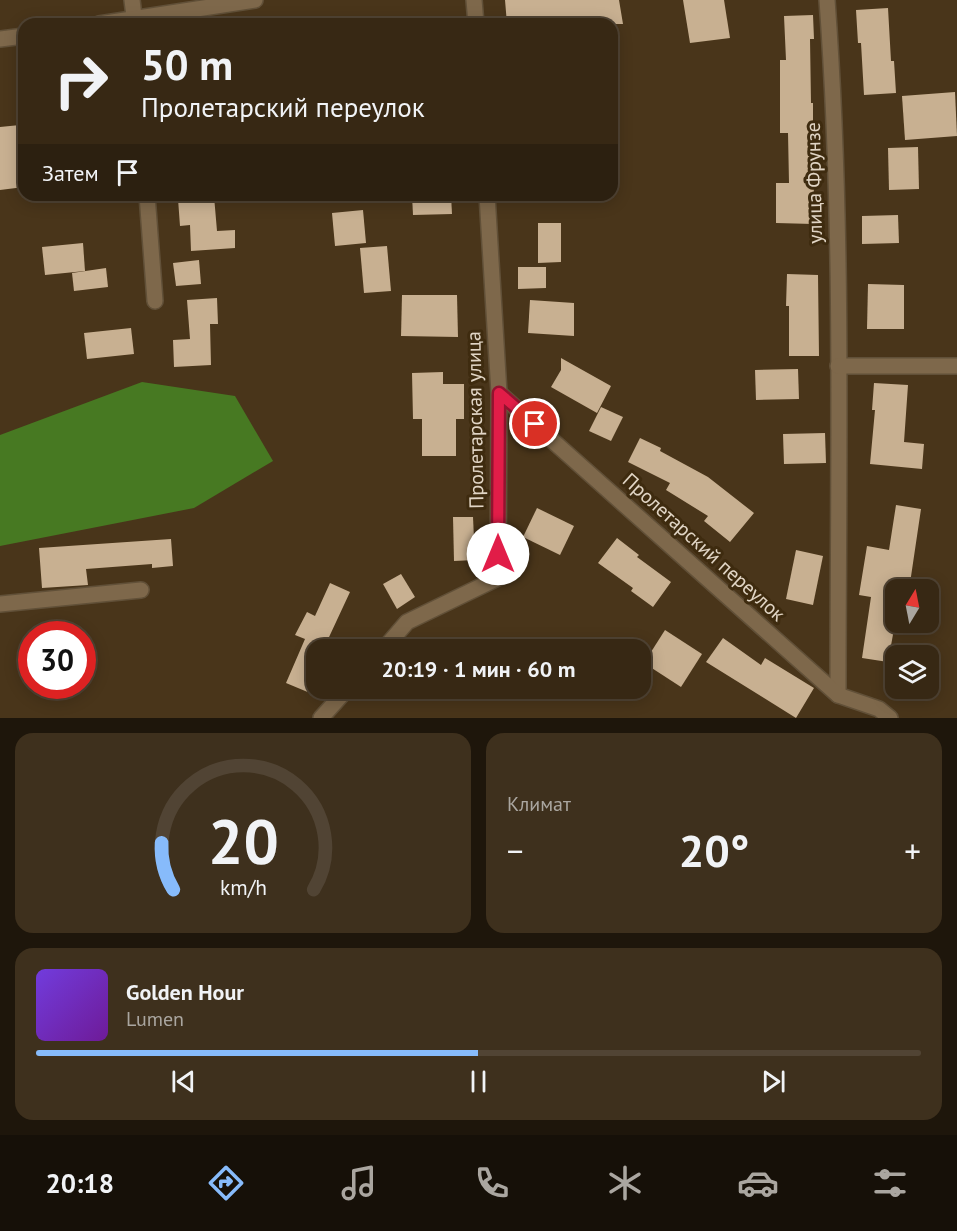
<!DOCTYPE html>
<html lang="ru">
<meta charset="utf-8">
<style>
body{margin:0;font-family:"PT Sans",sans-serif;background:#3e301d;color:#f1f3f6;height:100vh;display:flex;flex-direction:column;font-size:22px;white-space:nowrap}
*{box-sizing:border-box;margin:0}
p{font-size:20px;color:#aaa6a0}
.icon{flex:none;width:33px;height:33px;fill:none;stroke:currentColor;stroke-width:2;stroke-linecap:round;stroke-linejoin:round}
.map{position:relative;height:718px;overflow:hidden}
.side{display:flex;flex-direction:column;gap:15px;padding:15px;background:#1e160b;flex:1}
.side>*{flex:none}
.hud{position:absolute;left:18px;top:18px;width:600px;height:183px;border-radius:18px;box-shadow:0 3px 15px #0003,0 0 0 2px #514434;background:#372814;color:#f1f3f6;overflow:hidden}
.needle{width:39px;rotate:10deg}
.controls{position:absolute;left:885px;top:579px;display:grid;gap:12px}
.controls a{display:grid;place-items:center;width:54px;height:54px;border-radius:12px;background:#372814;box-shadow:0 3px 15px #0003,0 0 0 2px #514434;font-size:30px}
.speed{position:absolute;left:18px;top:621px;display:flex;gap:12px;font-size:30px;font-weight:700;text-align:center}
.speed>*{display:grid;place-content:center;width:78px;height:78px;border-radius:50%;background:#372814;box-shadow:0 3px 15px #0003,0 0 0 2px #514434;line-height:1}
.speed .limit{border:9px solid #d22;background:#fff;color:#111}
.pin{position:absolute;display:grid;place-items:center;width:51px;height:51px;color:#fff;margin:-26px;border:3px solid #fff;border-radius:50%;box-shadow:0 2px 6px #0007}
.me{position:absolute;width:66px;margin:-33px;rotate:0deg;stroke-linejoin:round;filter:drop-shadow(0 0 4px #0008)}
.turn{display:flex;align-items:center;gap:21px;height:126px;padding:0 24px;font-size:27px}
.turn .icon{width:78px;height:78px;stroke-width:2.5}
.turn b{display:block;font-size:42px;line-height:51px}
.then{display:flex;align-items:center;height:57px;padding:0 24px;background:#0003;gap:12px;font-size:22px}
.big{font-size:45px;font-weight:600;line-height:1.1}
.side .widget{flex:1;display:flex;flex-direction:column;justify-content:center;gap:9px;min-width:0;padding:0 21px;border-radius:18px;background:#3e301d}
.side .dial{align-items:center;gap:0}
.dial svg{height:156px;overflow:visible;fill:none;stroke:#514434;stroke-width:7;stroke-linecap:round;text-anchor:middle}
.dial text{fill:#f1f3f6;stroke:none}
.song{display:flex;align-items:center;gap:18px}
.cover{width:72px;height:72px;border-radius:9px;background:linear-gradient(135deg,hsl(260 70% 55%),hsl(280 70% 35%))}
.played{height:6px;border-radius:3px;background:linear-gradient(90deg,#87bbfb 50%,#514434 50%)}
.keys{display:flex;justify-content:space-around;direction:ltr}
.heat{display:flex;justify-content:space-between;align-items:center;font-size:33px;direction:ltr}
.side .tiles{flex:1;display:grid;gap:15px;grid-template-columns:1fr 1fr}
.widget:last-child{grid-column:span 2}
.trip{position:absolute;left:306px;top:639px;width:345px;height:60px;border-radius:18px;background:#372814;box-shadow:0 3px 15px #0003,0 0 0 2px #514434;font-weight:600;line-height:60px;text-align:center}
.tab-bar{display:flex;height:96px;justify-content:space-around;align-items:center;background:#161008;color:#aaa6a0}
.tab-bar .icon{width:42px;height:42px}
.tab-bar .on{color:#87bbfb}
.tab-bar b{font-size:27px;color:#f1f3f6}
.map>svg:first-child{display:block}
.forest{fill:#477922}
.building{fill:#c8b091}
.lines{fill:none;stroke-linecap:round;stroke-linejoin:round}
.minor-casing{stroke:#615038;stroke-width:18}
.minor{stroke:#7e684b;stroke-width:15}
.route-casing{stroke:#92132f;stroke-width:15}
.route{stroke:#e11d48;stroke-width:10}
.labels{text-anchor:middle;stroke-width:6;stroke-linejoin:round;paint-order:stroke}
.street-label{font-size:20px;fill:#e1d5c5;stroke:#3e2b0f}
</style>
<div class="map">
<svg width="957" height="718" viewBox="0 0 957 718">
<rect width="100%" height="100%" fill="#49351a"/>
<path class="forest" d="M142,382L235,396L273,461L194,508L0,546V435Z"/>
<g class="building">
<path d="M505,0H619L623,24H591V21L562,24H507Z"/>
<path d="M683,0H724L730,38L690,43Z"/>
<path d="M888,8L891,61H894L896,93L864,95L861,43H858L856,10Z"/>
<path d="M813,15L814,39H810L811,103H813V133H811L812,183H814L813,224L776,223V183H789L788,133H780V60H786L784,16Z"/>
<path d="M955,92L957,136L905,140L902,96Z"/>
<path d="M20,125L24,187L0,190V127Z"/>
<path d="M918,147L919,189L889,190L888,148Z"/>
<path d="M412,195H451L452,214L413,215Z"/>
<path d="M214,196L217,231L235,230V248L191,251L190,225L180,226L178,199Z"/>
<path d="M363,210L366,243L335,246L332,213Z"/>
<path d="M898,215L899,243L862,244V216Z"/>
<path d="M538,223H561V262L538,263Z"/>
<path d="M83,243L85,271L45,275L42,247Z"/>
<path d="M387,246L391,291L364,293L360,248Z"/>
<path d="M199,260L201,284L176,286L173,263Z"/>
<path d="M518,267H546V288L518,289Z"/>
<path d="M106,268L108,287L74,291L72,273Z"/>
<path d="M787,274L818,275L819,356H789V306H786Z"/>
<path d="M868,284L904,285V329H867Z"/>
<path d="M402,295H457L458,337L401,336Z"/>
<path d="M217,298L218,324H210L211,365L174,367L173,340L190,339L187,300Z"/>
<path d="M530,300L574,303V336L528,333Z"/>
<path d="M131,328L134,354L87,359L84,333Z"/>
<path d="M561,358L611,386L597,413L551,387L561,370Z"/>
<path d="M798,369L799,399L756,400L755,370Z"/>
<path d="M443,372V384H464V419H456V456H422V419H413L412,373Z"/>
<path d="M874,383L908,385L904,442L924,444L922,469L870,464L875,410H872Z"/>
<path d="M601,407L623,417L611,441L589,431Z"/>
<path d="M825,433L826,463L784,464L783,434Z"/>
<path d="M640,438L661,448L660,451L708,477L754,513L730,542L704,521L708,516L666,490L670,483L628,462Z"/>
<path d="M896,505L921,509L909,590H896V618L888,662L862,658L871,597L859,595L867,546L889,550Z"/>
<path d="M537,508L574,526L560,555L523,537Z"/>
<path d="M453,517H473L475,560L454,561Z"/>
<path d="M617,538L639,555L637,557L671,582L653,607L631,591L633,588L598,563Z"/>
<path d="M171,539L173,566L152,568V564L86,569L88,585L42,588L39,548Z"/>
<path d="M796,550L823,556L813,605L786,599Z"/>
<path d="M401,574L415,597L397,609L383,584Z"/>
<path d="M330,583L350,592L323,650H316V678L310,693L286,683L305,639L295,635L307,612L315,616Z"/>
<path d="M665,630L702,654L681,687L644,663Z"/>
<path d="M723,638L761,665L765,658L814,688L796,718L706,662Z"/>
</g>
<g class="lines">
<g class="minor-casing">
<g id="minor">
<path d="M132,0L135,24"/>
<path d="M474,0L476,24"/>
<path d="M827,0C844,231 838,463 838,695"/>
<path d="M99,24L255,0"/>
<path d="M0,39L24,36"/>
<path d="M147,195L155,301"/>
<path d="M838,366H957"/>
<path d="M499,393L838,695L879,709L890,718"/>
<path d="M0,604L141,590"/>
<path d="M383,650L407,622L498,578L499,393L487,195"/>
<path d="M321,718L348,688"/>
</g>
</g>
<use href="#minor" class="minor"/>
</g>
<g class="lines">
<g class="route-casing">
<path id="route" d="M498,554L499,393L535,424"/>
</g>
<use href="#route" class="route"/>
</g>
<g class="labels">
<g class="street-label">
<text transform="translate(814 183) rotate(-91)" y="7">улица Фрунзе</text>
<text transform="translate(475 420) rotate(-91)" y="7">Пролетарская улица</text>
<text transform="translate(704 547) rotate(42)" y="7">Пролетарский переулок</text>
</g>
</g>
</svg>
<div class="controls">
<a><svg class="needle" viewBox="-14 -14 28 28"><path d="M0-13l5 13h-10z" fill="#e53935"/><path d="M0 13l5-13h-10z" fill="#aaa6a0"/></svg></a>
<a><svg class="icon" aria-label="layers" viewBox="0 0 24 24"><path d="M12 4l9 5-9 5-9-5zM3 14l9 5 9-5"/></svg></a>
</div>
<div class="speed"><div class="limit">30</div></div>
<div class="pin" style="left:535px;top:424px;background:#d93025"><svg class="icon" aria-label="arrive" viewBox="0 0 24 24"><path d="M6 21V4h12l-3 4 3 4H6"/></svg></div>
<svg class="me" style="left:498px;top:554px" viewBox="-20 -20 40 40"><circle r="19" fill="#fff"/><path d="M0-13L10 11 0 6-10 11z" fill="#e11d48"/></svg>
<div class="trip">20:19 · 1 мин · 60 m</div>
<div class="hud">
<div class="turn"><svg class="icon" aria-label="right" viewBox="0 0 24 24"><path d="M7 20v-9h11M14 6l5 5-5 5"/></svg><div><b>50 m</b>Пролетарский переулок</div></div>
<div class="then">Затем<svg class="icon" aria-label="arrive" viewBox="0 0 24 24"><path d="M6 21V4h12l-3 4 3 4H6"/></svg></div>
</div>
</div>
<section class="side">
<div class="tiles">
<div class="widget dial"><svg viewBox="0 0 100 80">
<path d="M14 69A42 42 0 1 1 86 69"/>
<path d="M14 69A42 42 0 0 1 8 45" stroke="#87bbfb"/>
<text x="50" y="56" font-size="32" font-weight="700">20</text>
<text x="50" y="72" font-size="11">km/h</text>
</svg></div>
<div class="widget"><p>Климат</p>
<div class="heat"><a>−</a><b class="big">20°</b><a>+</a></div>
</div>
<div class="widget">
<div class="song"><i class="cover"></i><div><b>Golden Hour</b><p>Lumen</p></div></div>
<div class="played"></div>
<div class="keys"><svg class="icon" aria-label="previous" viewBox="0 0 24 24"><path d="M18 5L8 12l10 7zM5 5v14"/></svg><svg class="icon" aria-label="pause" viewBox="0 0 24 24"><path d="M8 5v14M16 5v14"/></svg><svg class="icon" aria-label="next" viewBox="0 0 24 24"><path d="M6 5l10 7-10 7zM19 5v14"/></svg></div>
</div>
</div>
</section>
<nav class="tab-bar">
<b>20:18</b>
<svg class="icon on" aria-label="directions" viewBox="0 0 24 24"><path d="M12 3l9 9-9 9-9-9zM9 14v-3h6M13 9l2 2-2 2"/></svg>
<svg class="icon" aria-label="music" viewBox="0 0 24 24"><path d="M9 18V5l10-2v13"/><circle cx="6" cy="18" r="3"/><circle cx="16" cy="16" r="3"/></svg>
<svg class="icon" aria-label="phone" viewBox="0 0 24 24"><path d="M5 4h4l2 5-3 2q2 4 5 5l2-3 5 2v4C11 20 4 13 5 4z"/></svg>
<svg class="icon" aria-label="climate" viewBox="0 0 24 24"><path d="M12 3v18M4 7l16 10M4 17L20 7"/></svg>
<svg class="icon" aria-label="car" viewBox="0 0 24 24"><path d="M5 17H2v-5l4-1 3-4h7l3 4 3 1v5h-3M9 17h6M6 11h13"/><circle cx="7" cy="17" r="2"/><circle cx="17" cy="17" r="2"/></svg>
<svg class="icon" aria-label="filters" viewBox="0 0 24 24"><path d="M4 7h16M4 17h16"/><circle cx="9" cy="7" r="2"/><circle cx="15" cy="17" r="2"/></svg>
</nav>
